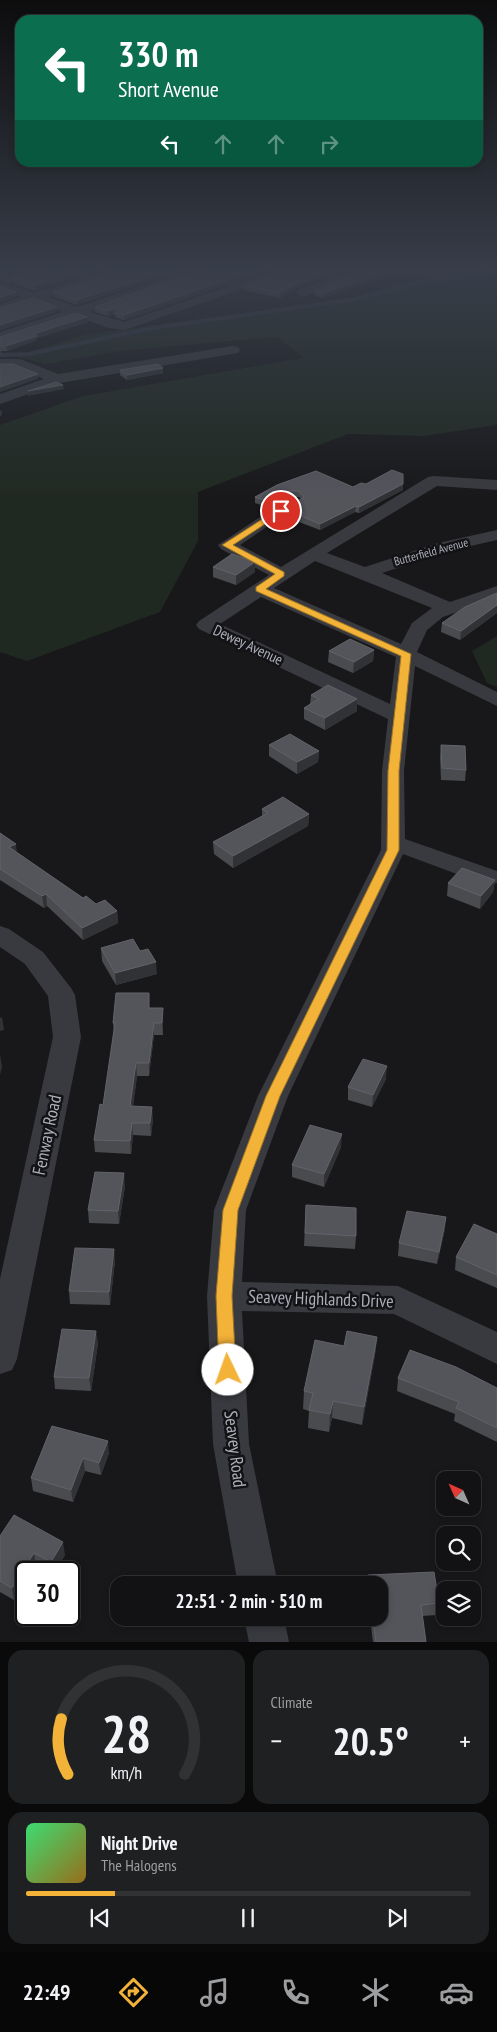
<!DOCTYPE html>
<meta charset="utf-8">
<style>
body{margin:0;font-family:"PT Sans Narrow",sans-serif;background:#1f2022;color:#f1f3f6;height:100vh;display:flex;flex-direction:column;font-size:19px;white-space:nowrap}
*{box-sizing:border-box;margin:0}
p{font-size:16px;color:#9c9ea0}
.icon{flex:none;width:28px;height:28px;fill:none;stroke:currentColor;stroke-width:2;stroke-linecap:round;stroke-linejoin:round}
.map{position:relative;height:1642px;overflow:hidden}
.drawer{display:flex;flex-direction:column;gap:8px;padding:8px;background:#0a0a0b;flex:1}
.drawer>*{flex:none}
.top-card{position:absolute;left:15px;top:15px;width:468px;height:152px;border-radius:15px;box-shadow:0 2px 8px #0003,0 0 0 1px #313234;background:#0b6e4f;color:#fff;overflow:hidden}
.needle{width:32px;rotate:315deg}
.controls{position:absolute;left:436px;top:1471px;display:grid;gap:10px}
.controls a{display:grid;place-items:center;width:45px;height:45px;border-radius:10px;background:#121214;box-shadow:0 2px 8px #0003,0 0 0 1px #313234;font-size:25px}
.speed{position:absolute;left:15px;top:1561px;display:flex;gap:10px;font-size:25px;font-weight:700;text-align:center}
.speed>*{display:grid;place-content:center;width:65px;height:65px;border-radius:50%;background:#121214;box-shadow:0 2px 8px #0003,0 0 0 1px #313234;line-height:1}
.speed .limit{border:2px solid #111;border-radius:8px;background:#fff;color:#111}
.pin{position:absolute;display:grid;place-items:center;width:42px;height:42px;color:#fff;margin:-21px;border:2px solid #fff;border-radius:50%;box-shadow:0 1px 5px #0007}
.me{position:absolute;width:55px;margin:-28px;rotate:357deg;stroke-linejoin:round;filter:drop-shadow(0 0 4px #0008)}
.turn{display:flex;align-items:center;gap:18px;height:105px;padding:0 20px;font-size:22px}
.turn .icon{width:65px;height:65px;stroke-width:2.5}
.turn b{display:block;font-size:35px;line-height:42px}
.lanes{display:flex;align-items:center;height:48px;padding:0 20px;background:#0003;justify-content:center;gap:25px;direction:ltr}
.lanes .off{opacity:.35}
.big{font-size:38px;font-weight:800;line-height:1.1}
.drawer .tile{flex:1;display:flex;flex-direction:column;justify-content:center;gap:8px;min-width:0;padding:0 18px;border-radius:15px;background:#1f2022}
.drawer .dial{align-items:center;gap:0}
.dial svg{height:130px;overflow:visible;fill:none;stroke:#313234;stroke-width:7;stroke-linecap:round;text-anchor:middle}
.dial text{fill:#f1f3f6;stroke:none}
.song{display:flex;align-items:center;gap:15px}
.cover{width:60px;height:60px;border-radius:8px;background:linear-gradient(135deg,hsl(140 70% 55%),hsl(40 70% 35%))}
.played{height:5px;border-radius:2px;background:linear-gradient(90deg,#f3b238 20%,#313234 20%)}
.keys{display:flex;justify-content:space-around;direction:ltr}
.heat{display:flex;justify-content:space-between;align-items:center;font-size:28px;direction:ltr}
.drawer .tiles{flex:1;display:grid;gap:8px;grid-template-columns:1fr 1fr}
.tile:last-child{grid-column:span 2}
.trip{position:absolute;left:110px;top:1576px;width:278px;height:50px;border-radius:15px;background:#121214;box-shadow:0 2px 8px #0003,0 0 0 1px #313234;font-weight:800;line-height:50px;text-align:center}
.menu{display:flex;height:80px;justify-content:space-around;align-items:center;background:#070708;color:#9c9ea0}
.menu .icon{width:35px;height:35px}
.menu .on{color:#f3b238}
.menu b{font-size:22px;color:#f1f3f6}
.map>svg:first-child{display:block}
.green{fill:#202921}
.lines{fill:none;stroke-linecap:round;stroke-linejoin:round}
.stream{stroke:#2e373f;stroke-width:4}
.minor{fill:#393a3f;fill-rule:evenodd}
.wall{fill:#494b4f}
.shaded-wall{fill:#313235}
.building{fill:#54555b;stroke:#62636a}
.route{fill:#f3b238;stroke:#9e7424}
.labels{text-anchor:middle;stroke-width:5;stroke-linejoin:round;paint-order:stroke}
.far-street-label{font-size:12px;fill:#abafba;stroke:#131315}
.street-label{font-size:15px;fill:#abafba;stroke:#131315}
.near-street-label{font-size:18px;fill:#abafba;stroke:#131315}
</style>
<div class="map">
<svg width="497" height="1642" viewBox="0 0 497 1642">
<rect width="100%" height="100%" fill="#18181a"/>
<g class="green">
<path d="M497,271V425L423,436L348,434L198,492V541L160,612L27,661L0,652V425L83,396L304,358L277,337L118,351L46,364L16,357L83,335L348,299L401,281Z"/>
<path d="M497,636V687L487,683L472,651Z"/>
</g>
<g class="lines">
<path class="stream" d="M0,355L29,354L153,328L356,299L426,281L497,273"/>
<g class="minor">
<path d="M29,269H49L8,284L35,293L111,269H131L48,297L77,307L193,269H212L89,312L124,322L280,269H299L125,330L109,328L76,316L0,341V332L63,312L34,301L0,312V304L22,297L0,289V278Z"/>
<path d="M356,269H374L307,296L302,297L296,293L297,290Z"/>
<path d="M403,269H479L473,273L432,278L405,272Z"/>
<path d="M233,346L238,347L240,350L238,353L60,383L0,404V394L44,379L13,366L0,367V359H20L58,374Z"/>
<path d="M434,476L497,480V490L437,486L327,553L365,567L438,543L497,530V540L449,551L382,573L450,602L497,586V598L443,617L427,630L417,652L497,692V706L415,666L404,771L405,839L497,871V883L490,885L481,883L403,854L288,1096L246,1210L242,1282L398,1286L497,1332V1364L394,1314L242,1311L249,1444L278,1585H238L213,1444L207,1296L214,1210L258,1096L381,850L382,771L388,719L199,629L196,625L199,621L269,575L221,549L218,545L287,499H299L302,503L240,545L281,567L428,477ZM315,561L432,608L412,623L401,644L274,588ZM261,597L396,657L390,704L220,624Z"/>
<path d="M0,926L9,929L43,952L71,988L75,995L81,1037L17,1359L12,1370L0,1374V1279L53,1037L48,996L25,964L0,947Z"/>
<path d="M244,1618H284L289,1642H249Z"/>
</g>
</g>
<g class="wall">
<path d="M41,269L35,291L14,284L13,279Z"/>
<path d="M122,269L77,305L54,297L53,292Z"/>
<path d="M204,269H274L124,320L115,317V314L108,316L95,312V307Z"/>
<path d="M364,269L406,270V274L400,277L391,274L323,298L314,295V291Z"/>
<path d="M243,286L296,288L280,298L243,290Z"/>
<path d="M88,322L37,338V340L7,351H1V353H0V337Z"/>
<path d="M120,370L163,373L127,380L120,375Z"/>
<path d="M366,484L403,490L359,513L355,512L320,530L299,522V518L288,514V508L301,499L299,497H286L270,508L255,503V497L277,485L353,487Z"/>
<path d="M213,567L255,572L236,585L213,577Z"/>
<path d="M497,593V613L460,640L441,632L442,623Z"/>
<path d="M374,650L373,661L353,673L328,662L329,651Z"/>
<path d="M311,695L357,711L325,730L304,719V708L310,704Z"/>
<path d="M269,745L319,751L318,762L297,774L269,756Z"/>
<path d="M441,745L466,770L465,781L441,780L440,757Z"/>
<path d="M262,809L309,814L308,826L233,868L214,854L213,842L262,816Z"/>
<path d="M0,833L17,853L83,898L96,904L117,911L118,923L83,940L47,906L44,908L0,880Z"/>
<path d="M495,880L493,892L480,909L447,896L448,883Z"/>
<path d="M101,948L140,951L157,974L116,985L102,961Z"/>
<path d="M150,1008H163V1035H154L149,1076H137L133,1106L153,1119L151,1136L133,1135L131,1154L95,1152L94,1140L103,1105L114,1032L113,1023Z"/>
<path d="M386,1079L372,1107L348,1100V1087Z"/>
<path d="M341,1147L324,1187L292,1177V1165Z"/>
<path d="M125,1186L119,1224L89,1223L88,1210Z"/>
<path d="M306,1205L356,1236L355,1249L304,1246Z"/>
<path d="M445,1229L437,1264L398,1256L399,1243Z"/>
<path d="M497,1234V1288L455,1270L456,1257Z"/>
<path d="M115,1261L110,1305L70,1304L69,1291Z"/>
<path d="M377,1337L375,1355L362,1425L332,1418L329,1432L308,1428L309,1411L303,1409L304,1391L344,1346Z"/>
<path d="M98,1343L91,1391L55,1389L54,1377Z"/>
<path d="M398,1378L497,1388V1442L454,1421L455,1414L397,1391Z"/>
<path d="M52,1426L109,1453L101,1475L85,1471L73,1502L33,1491L31,1478Z"/>
<path d="M0,1536L65,1555L54,1572H49L36,1565L32,1572H26L14,1600L0,1592Z"/>
<path d="M368,1575L439,1603L437,1615L422,1616L426,1642H373L370,1618H379V1585H367Z"/>
</g>
<g class="shaded-wall">
<path d="M7,269H22L0,276V271Z"/>
<path d="M89,269H104L35,291V286Z"/>
<path d="M172,269H186L77,305V300Z"/>
<path d="M260,269H274L124,320V315Z"/>
<path d="M337,269H350L296,288L280,298V293L296,284Z"/>
<path d="M392,270L391,274L323,298V293Z"/>
<path d="M406,270V274L400,277V272Z"/>
<path d="M16,292V297L0,302V298Z"/>
<path d="M57,307V312L0,330V325Z"/>
<path d="M118,308L115,314L108,316V311Z"/>
<path d="M87,317L88,322L37,338V340L7,351L6,346L33,334Z"/>
<path d="M163,368V373L127,380V375Z"/>
<path d="M38,374V379L0,392V387Z"/>
<path d="M63,385L64,389L28,396V391Z"/>
<path d="M2,410V415L0,416V411Z"/>
<path d="M403,484V490L359,513V507Z"/>
<path d="M286,491V497L270,508V502Z"/>
<path d="M356,506L355,512L320,530V524Z"/>
<path d="M255,562V572L236,585V575Z"/>
<path d="M497,605V613L460,640L461,631Z"/>
<path d="M374,650L373,661L353,673L354,662Z"/>
<path d="M357,699V711L325,730V718Z"/>
<path d="M319,751L318,762L297,774V762Z"/>
<path d="M309,814L308,826L233,868V856Z"/>
<path d="M16,844L17,855L9,847Z"/>
<path d="M495,880L493,892L480,909L481,896Z"/>
<path d="M46,894L47,906L44,908L42,896Z"/>
<path d="M117,911L118,923L83,940L82,928Z"/>
<path d="M156,962L157,974L116,985L115,973Z"/>
<path d="M163,1008V1035L162,1023Z"/>
<path d="M2,1017L4,1030L0,1031V1018Z"/>
<path d="M154,1023V1035L149,1076V1063Z"/>
<path d="M0,1054L2,1067L0,1075Z"/>
<path d="M136,1063L137,1076L131,1118L130,1106Z"/>
<path d="M387,1066L386,1079L372,1107L373,1095Z"/>
<path d="M152,1107L153,1119L151,1136L150,1123Z"/>
<path d="M132,1123L133,1135L131,1154L130,1141Z"/>
<path d="M342,1134L341,1147L324,1187V1174Z"/>
<path d="M124,1173L125,1186L119,1224L118,1211Z"/>
<path d="M446,1217L445,1229L437,1264L439,1252Z"/>
<path d="M114,1249L115,1261L110,1305L109,1292Z"/>
<path d="M96,1331L98,1343L91,1391L89,1378Z"/>
<path d="M377,1337L375,1355L362,1425L364,1407Z"/>
<path d="M333,1401L332,1418L329,1432L330,1414Z"/>
<path d="M108,1441L109,1453L101,1475L99,1463Z"/>
<path d="M83,1458L85,1471L73,1502L71,1490Z"/>
<path d="M63,1542L65,1555L54,1572H52L51,1562Z"/>
<path d="M34,1553L36,1565L32,1572H26V1581L14,1600L12,1588Z"/>
</g>
<g class="building">
<path d="M41,269H89L35,286L13,279Z"/>
<path d="M123,269H172L77,300L53,292Z"/>
<path d="M204,269H260L124,315L114,313L118,308L108,311L95,307Z"/>
<path d="M288,269H337L296,284L280,293L243,286Z"/>
<path d="M364,269L406,270L400,272L392,270L323,293L314,291Z"/>
<path d="M0,286L16,292L0,298Z"/>
<path d="M34,298L57,307L0,325V308Z"/>
<path d="M76,313L87,317L33,334L37,336L6,346H0V337Z"/>
<path d="M0,364H13L38,374L0,387Z"/>
<path d="M158,364L163,368L127,375L120,370Z"/>
<path d="M56,382L63,385L28,391Z"/>
<path d="M392,470L403,474V484L359,507L356,506L320,524L299,515L304,513L288,508L304,497L299,491H286L270,502L255,497L277,485L316,471L353,487L361,483L366,484Z"/>
<path d="M232,554L255,562L236,575L213,567Z"/>
<path d="M497,593V605L461,631L442,623L465,607Z"/>
<path d="M350,639L374,650L354,662L329,651Z"/>
<path d="M328,685L357,699L325,718L304,708L319,699L311,695Z"/>
<path d="M290,734L319,751L297,762L269,745Z"/>
<path d="M441,745L465,746L466,770L442,768Z"/>
<path d="M283,797L309,814L233,856L213,842L268,813L262,809Z"/>
<path d="M0,833L16,844L9,847L83,898L86,896L96,904L105,900L117,911L82,928L46,894L42,896L0,869Z"/>
<path d="M462,868L495,880L481,896L448,883Z"/>
<path d="M133,939L140,951L148,949L156,962L115,973L101,948Z"/>
<path d="M116,993H149V1008H163L162,1023H154L149,1063H136L130,1106L152,1107L150,1123H132L130,1141L94,1140L100,1104L103,1105L115,1023H113Z"/>
<path d="M363,1059L387,1066L373,1095L348,1087Z"/>
<path d="M310,1125L342,1134L324,1174L292,1165Z"/>
<path d="M95,1172L124,1173L118,1211L88,1210Z"/>
<path d="M306,1205L356,1208V1236L305,1233Z"/>
<path d="M407,1211L446,1217L439,1252L399,1243Z"/>
<path d="M474,1224L497,1234V1275L456,1257Z"/>
<path d="M75,1248L114,1249L109,1292L69,1291Z"/>
<path d="M62,1329L96,1331L89,1378L54,1377Z"/>
<path d="M347,1331L377,1337L364,1407L333,1401L330,1414L309,1410L313,1393L304,1391L315,1340L344,1346Z"/>
<path d="M410,1350L456,1367L497,1388V1428L456,1408L459,1402L398,1378Z"/>
<path d="M52,1426L108,1441L99,1463L83,1458L71,1490L31,1478Z"/>
<path d="M14,1515L63,1542L51,1562L34,1553L12,1588L0,1581V1536Z"/>
<path d="M434,1572L439,1603L421,1605L426,1642H376L373,1618H379V1585H369L368,1575Z"/>
</g>
<linearGradient id="sky" x2="0" y2="1"><stop stop-color="#0d0d0e"/><stop offset="0.54" stop-color="#373d49"/><stop offset="1" stop-color="#373d49" stop-opacity="0"/></linearGradient>
<rect width="497" height="499" fill="url(#sky)"/>
<path class="route" d="M278,509L285,511L233,545L284,572V576L266,589L411,654L399,771V850L280,1096L238,1210L232,1296L236,1370L233,1376L228,1378L222,1376L219,1370L216,1296L223,1210L266,1096L387,850L388,771L401,656L256,591V587L275,574L222,545Z"/>
<g class="labels">
<g class="far-street-label">
<text transform="translate(431 552) rotate(-15)" y="4">Butterfield Avenue</text>
</g>
<g class="street-label">
<text transform="translate(248 645) rotate(25)" y="5">Dewey Avenue</text>
</g>
<g class="near-street-label">
<text transform="translate(47 1135) rotate(-78)" y="6">Fenway Road</text>
<text transform="translate(321 1299) rotate(2)" y="6">Seavey Highlands Drive</text>
<text transform="translate(235 1449) rotate(83)" y="6">Seavey Road</text>
</g>
</g>
</svg>
<div class="controls">
<a><svg class="needle" viewBox="-14 -14 28 28"><path d="M0-13l5 13h-10z" fill="#e53935"/><path d="M0 13l5-13h-10z" fill="#9c9ea0"/></svg></a>
<a><svg class="icon" aria-label="search" viewBox="0 0 24 24"><circle cx="10" cy="10" r="6"/><path d="M15 15l6 6"/></svg></a>
<a><svg class="icon" aria-label="layers" viewBox="0 0 24 24"><path d="M12 4l9 5-9 5-9-5zM3 14l9 5 9-5"/></svg></a>
</div>
<div class="speed"><div class="limit">30</div></div>
<div class="pin" style="left:281px;top:511px;background:#d93025"><svg class="icon" aria-label="arrive" viewBox="0 0 24 24"><path d="M6 21V4h12l-3 4 3 4H6"/></svg></div>
<svg class="me" style="left:228px;top:1370px" viewBox="-20 -20 40 40"><circle r="19" fill="#fff"/><path d="M0-13L10 11 0 6-10 11z" fill="#f3b238"/></svg>
<div class="trip">22:51 · 2 min · 510 m</div>
<div class="top-card">
<div class="turn"><svg class="icon" aria-label="left" viewBox="0 0 24 24"><path d="M17 20v-9H6M10 6l-5 5 5 5"/></svg><div><b>330 m</b>Short Avenue</div></div>
<div class="lanes"><svg class="icon" aria-label="left" viewBox="0 0 24 24"><path d="M17 20v-9H6M10 6l-5 5 5 5"/></svg><svg class="icon off" aria-label="ahead" viewBox="0 0 24 24"><path d="M12 20V5M6 11l6-6 6 6"/></svg><svg class="icon off" aria-label="ahead" viewBox="0 0 24 24"><path d="M12 20V5M6 11l6-6 6 6"/></svg><svg class="icon off" aria-label="right" viewBox="0 0 24 24"><path d="M7 20v-9h11M14 6l5 5-5 5"/></svg></div>
</div>
</div>
<section class="drawer">
<div class="tiles">
<div class="tile dial"><svg viewBox="0 0 100 80">
<path d="M14 69A42 42 0 1 1 86 69"/>
<path d="M14 69A42 42 0 0 1 10 35" stroke="#f3b238"/>
<text x="50" y="56" font-size="32" font-weight="700">28</text>
<text x="50" y="72" font-size="11">km/h</text>
</svg></div>
<div class="tile"><p>Climate</p>
<div class="heat"><a>−</a><b class="big">20.5°</b><a>+</a></div>
</div>
<div class="tile">
<div class="song"><i class="cover"></i><div><b>Night Drive</b><p>The Halogens</p></div></div>
<div class="played"></div>
<div class="keys"><svg class="icon" aria-label="previous" viewBox="0 0 24 24"><path d="M18 5L8 12l10 7zM5 5v14"/></svg><svg class="icon" aria-label="pause" viewBox="0 0 24 24"><path d="M8 5v14M16 5v14"/></svg><svg class="icon" aria-label="next" viewBox="0 0 24 24"><path d="M6 5l10 7-10 7zM19 5v14"/></svg></div>
</div>
</div>
</section>
<nav class="menu">
<b>22:49</b>
<svg class="icon on" aria-label="directions" viewBox="0 0 24 24"><path d="M12 3l9 9-9 9-9-9zM9 14v-3h6M13 9l2 2-2 2"/></svg>
<svg class="icon" aria-label="music" viewBox="0 0 24 24"><path d="M9 18V5l10-2v13"/><circle cx="6" cy="18" r="3"/><circle cx="16" cy="16" r="3"/></svg>
<svg class="icon" aria-label="phone" viewBox="0 0 24 24"><path d="M5 4h4l2 5-3 2q2 4 5 5l2-3 5 2v4C11 20 4 13 5 4z"/></svg>
<svg class="icon" aria-label="climate" viewBox="0 0 24 24"><path d="M12 3v18M4 7l16 10M4 17L20 7"/></svg>
<svg class="icon" aria-label="car" viewBox="0 0 24 24"><path d="M5 17H2v-5l4-1 3-4h7l3 4 3 1v5h-3M9 17h6M6 11h13"/><circle cx="7" cy="17" r="2"/><circle cx="17" cy="17" r="2"/></svg>
</nav>
